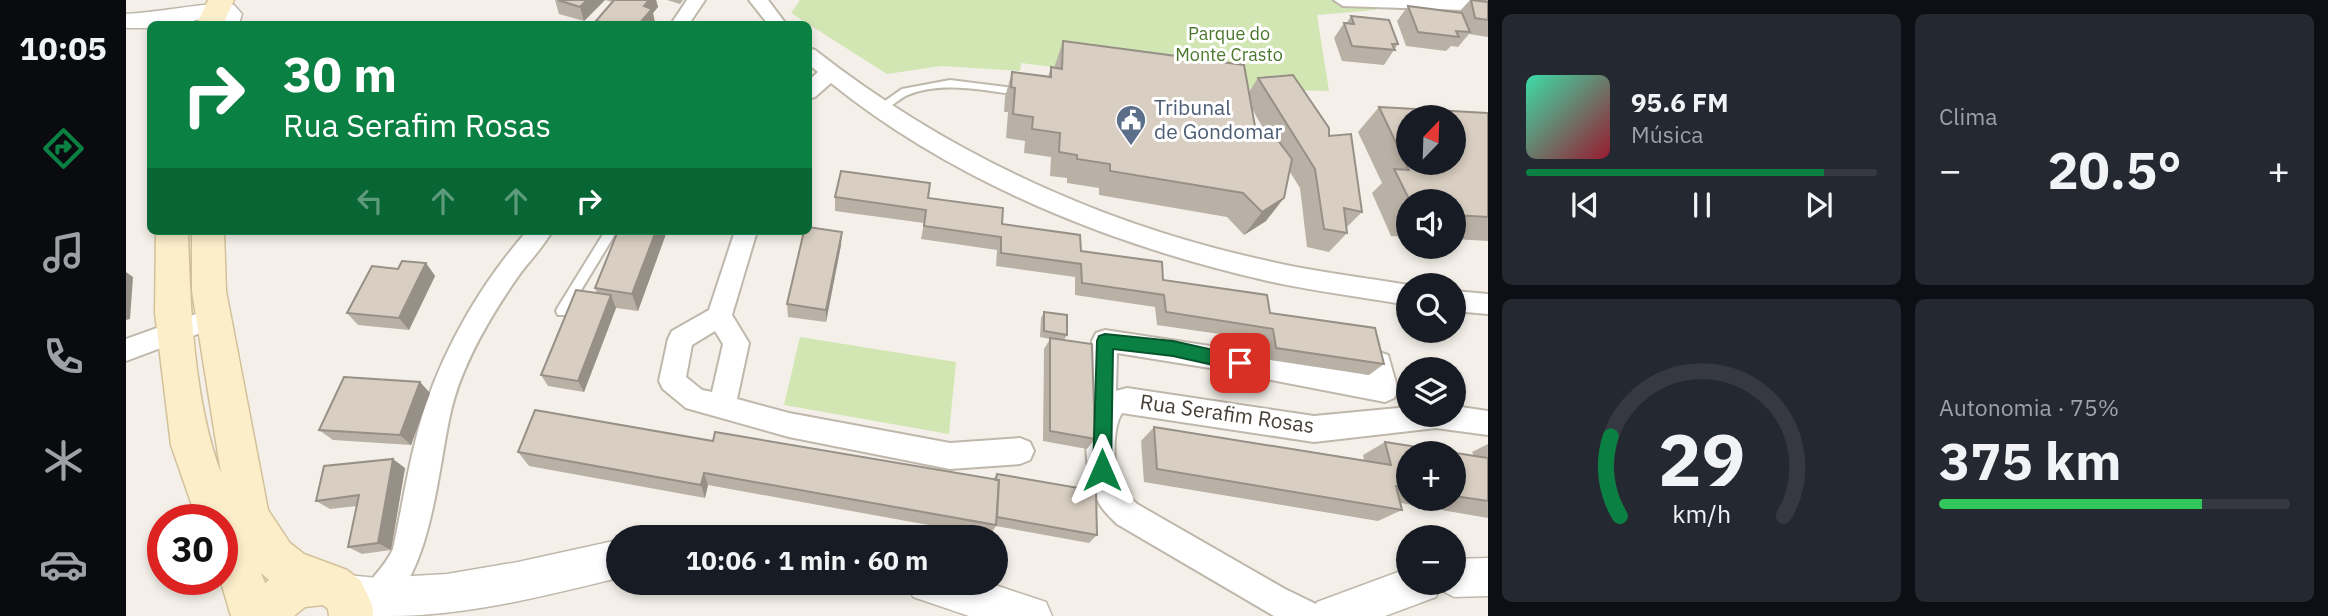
<!DOCTYPE html>
<html lang="pt">
<meta charset="utf-8">
<style>
body{margin:0;font-family:"IBM Plex Sans",sans-serif;background:#242831;color:#f1f3f6;height:100vh;display:flex;flex-direction:column;font-size:26px;white-space:nowrap}
*{box-sizing:border-box;margin:0}
p{font-size:23px;color:#9ea1a6}
.icon{flex:none;width:38px;height:38px;fill:none;stroke:currentColor;stroke-width:2;stroke-linecap:round;stroke-linejoin:round}
.map{position:relative;flex:1;overflow:hidden}
.side{display:flex;flex-direction:column;gap:14px;padding:14px;background:#0d0f14;width:840px}
.side>*{flex:none}
.top-card{position:absolute;left:21px;top:21px;width:665px;height:214px;border-radius:10px;box-shadow:0 4px 10px #0003;background:#0b8043;color:#fff;overflow:hidden}
.needle{width:46px;rotate:23deg}
.fabs{position:absolute;left:1270px;top:105px;display:grid;gap:14px}
.fabs a{display:grid;place-items:center;width:70px;height:70px;border-radius:50%;background:#171b24;box-shadow:0 4px 10px #0003;font-size:35px}
.speed{position:absolute;left:21px;top:504px;display:flex;gap:14px;font-size:35px;font-weight:700;text-align:center}
.speed>*{display:grid;place-content:center;width:91px;height:91px;border-radius:50%;background:#171b24;box-shadow:0 4px 10px #0003;line-height:1}
.speed .limit{border:10px solid #d22;background:#fff;color:#111}
.pin{position:absolute;display:grid;place-items:center;width:60px;height:60px;color:#fff;margin:-30px;border-radius:14px;box-shadow:0 4px 10px #0006}
.me{position:absolute;width:77px;margin:-38px;rotate:0deg;stroke-linejoin:round;filter:drop-shadow(0 0 5px #0008)}
.turn{display:flex;align-items:center;gap:24px;height:147px;padding:0 21px;font-size:32px}
.turn .icon{width:91px;height:91px;stroke-width:2.5}
.turn b{display:block;font-size:49px;line-height:60px}
.lanes{display:flex;align-items:center;height:66px;padding:0 21px;background:#0003;justify-content:center;gap:35px;direction:ltr}
.lanes .off{opacity:.35}
.big{font-size:52px;font-weight:800;line-height:1.1}
.side .card{flex:1;display:flex;flex-direction:column;justify-content:center;gap:10px;min-width:0;padding:0 24px;border-radius:10px;background:#242831}
.side .dial{align-items:center;gap:0}
.dial svg{height:182px;overflow:visible;fill:none;stroke:#363941;stroke-width:7;stroke-linecap:round;text-anchor:middle}
.dial text{fill:#f1f3f6;stroke:none}
.song{display:flex;align-items:center;gap:21px}
.cover{width:84px;height:84px;border-radius:10px;background:linear-gradient(135deg,hsl(160 70% 55%),hsl(350 70% 35%))}
.played{height:7px;border-radius:4px;background:linear-gradient(90deg,#0b8043 85%,#363941 85%)}
.keys{display:flex;justify-content:space-around;direction:ltr}
.heat{display:flex;justify-content:space-between;align-items:center;font-size:38px;direction:ltr}
.charge{height:10px;border-radius:5px;background:linear-gradient(90deg,#34c759 75%,#363941 0)}
.side .tiles{flex:1;display:grid;gap:14px;grid-template-columns:repeat(2,1fr)}
.trip{position:absolute;left:480px;top:525px;width:402px;height:70px;border-radius:35px;background:#171b24;box-shadow:0 4px 10px #0003;font-weight:800;line-height:70px;text-align:center}
main{display:flex;flex:1;min-height:0}
.dock{display:flex;flex-direction:column;width:126px;justify-content:space-around;align-items:center;background:#090b0e;color:#9ea1a6}
.dock .icon{width:49px;height:49px}
.dock .on{color:#0b8043}
.dock b{font-size:32px;color:#f1f3f6}
.map>svg:first-child{display:block}
.green{fill:#d1e6b3}
.lines{fill:none;stroke-linecap:round;stroke-linejoin:round}
.service-casing{stroke:#bfb7ab;stroke-width:4}
.minor-casing{stroke:#bfb7ab;stroke-width:4}
.tertiary-casing{stroke:#bfb7ab;stroke-width:3}
.secondary-casing{stroke:#d2c19a;stroke-width:3}
.service{fill:#fff;fill-rule:evenodd}
.minor{fill:#fff;fill-rule:evenodd}
.tertiary{fill:#fff;fill-rule:evenodd}
.secondary{fill:#fdeeca;fill-rule:evenodd}
.wall{fill:#bab1a6;fill-rule:evenodd}
.shaded-wall{fill:#979087}
.building{fill:#d8cec1;stroke:#979087;stroke-width:2;fill-rule:evenodd}
.route{fill:#0b8043;stroke:#07532c;stroke-width:2}
.labels{text-anchor:middle;stroke-width:6;stroke-linejoin:round;paint-order:stroke}
.far-park-label{font-size:18px;fill:#4b772c;stroke:#fff}
.service-label{font-size:21px;fill:#4e5e75;stroke:#fff;text-anchor:start}
.street-label{font-size:21px;fill:#474037;stroke:#fff}
</style>
<main>
<nav class="dock">
<b>10:05</b>
<svg class="icon on" aria-label="directions" viewBox="0 0 24 24"><path d="M12 3l9 9-9 9-9-9zM9 14v-3h6M13 9l2 2-2 2"/></svg>
<svg class="icon" aria-label="music" viewBox="0 0 24 24"><path d="M9 18V5l10-2v13"/><circle cx="6" cy="18" r="3"/><circle cx="16" cy="16" r="3"/></svg>
<svg class="icon" aria-label="phone" viewBox="0 0 24 24"><path d="M5 4h4l2 5-3 2q2 4 5 5l2-3 5 2v4C11 20 4 13 5 4z"/></svg>
<svg class="icon" aria-label="climate" viewBox="0 0 24 24"><path d="M12 3v18M4 7l16 10M4 17L20 7"/></svg>
<svg class="icon" aria-label="car" viewBox="0 0 24 24"><path d="M5 17H2v-5l4-1 3-4h7l3 4 3 1v5h-3M9 17h6M6 11h13"/><circle cx="7" cy="17" r="2"/><circle cx="17" cy="17" r="2"/></svg>
</nav>
<div class="map">
<svg width="1362" height="616" viewBox="0 0 1362 616">
<rect width="100%" height="100%" fill="#f4f0e9"/>
<g class="green">
<path d="M674,0H1260L1249,10L1191,15L1203,91L1103,89L895,63L894,71L815,66L761,74L665,13Z"/>
<path d="M674,337L830,362L823,434L658,405Z"/>
</g>
<g class="lines">
<g class="service-casing">
<g id="service">
<path d="M824,80L895,89L900,92L895,95C858,91 820,81 784,94C772,98 763,112 750,110L749,108L776,89Z"/>
<path d="M479,231H491L440,315H432L430,311L432,307Z"/>
</g>
</g>
<g class="minor-casing">
<g id="minor">
<path d="M561,0H579L563,24H545Z"/>
<path d="M623,0H642L660,24H642Z"/>
<path d="M1208,0H1347L1362,2V14L1337,10L1217,6Z"/>
<path d="M682,48L689,50C822,154 976,225 1142,261C1188,272 1236,277 1283,285V305C1236,297 1188,291 1142,281C988,246 829,183 705,83L689,97L682,99V81L692,72L682,64Z"/>
<path d="M401,231H426C417,248 402,262 391,278C364,317 336,364 325,411C312,465 305,590 249,613L238,609L234,598C242,579 258,569 267,549C277,503 284,453 299,407C320,344 357,281 401,231Z"/>
<path d="M609,231H631L606,315L623,343L611,399L663,413L824,443L894,438L904,442L908,451L904,460L894,464L824,469L663,437L560,408L537,389L533,381L542,339L546,331L583,310ZM589,331L597,344L586,392L576,390L560,377L566,345Z"/>
<path d="M1328,291L1362,294V314L1328,311Z"/>
<path d="M87,308L96,311L99,318L96,325L0,361V339Z"/>
<path d="M979,330L1084,346L1243,375L1240,363L1244,355L1253,352L1262,355L1272,390L1268,398L1259,402L1084,368L991,353L990,391L1001,388L1188,416L1283,407V415H1328V406L1362,411V435L1310,428L1188,442L996,413C986,428 986,471 996,488C999,494 1006,499 1011,504L1159,589L1192,605L1196,616H1148L991,524C985,518 977,511 973,503C950,461 964,388 966,341L970,333Z"/>
</g>
</g>
<g class="tertiary-casing">
<g id="tertiary">
<path d="M100,3L108,5L116,14L113,24H89L91,18L69,20L65,24H24V28H0V14C34,12 66,5 100,3Z"/>
<path d="M492,540V578C417,596 342,616 264,616C244,616 225,616 206,609L200,595L206,581L220,575L252,578L321,574L392,562Z"/>
<path d="M1362,558V596L1328,597L1313,589L1310,597L1259,616H1185L1191,602L1283,568V583H1328V559Z"/>
<path d="M782,583H863L920,602L926,616H843L787,597Z"/>
</g>
</g>
<g class="secondary-casing">
<g id="secondary">
<path d="M82,0H108L97,24H71Z"/>
<path d="M30,231H62C64,307 68,402 95,473L66,291V231H98L100,291L142,510L164,543L178,554L221,570L235,581L246,605L247,616H203L202,609L197,605L179,607L168,616H105L94,579H96V520H71L45,445L29,313ZM135,573L143,580L139,583Z"/>
</g>
</g>
<use href="#service" class="service"/>
<use href="#minor" class="minor"/>
<use href="#tertiary" class="tertiary"/>
<use href="#secondary" class="secondary"/>
</g>
<g class="wall">
<path d="M429,0H530L532,7L527,13L529,23L528,24H471L470,21L486,2L479,0L458,21L433,14Z"/>
<path d="M541,0H557L554,4Z"/>
<path d="M1344,0L1362,2V37L1343,34L1332,47L1325,46L1320,51L1280,46L1271,21L1282,6L1333,12Z"/>
<path d="M1225,16L1272,44L1258,65L1216,61L1208,38L1218,23L1220,24Z"/>
<path d="M937,41L1123,92L1132,78L1203,136L1236,212L1220,228L1221,233L1203,252L1181,247L1174,188L1164,172L1140,221L1118,235L1101,217L973,195V188L941,183V178L924,176L925,157L898,153L899,141L880,138L882,112H878L879,97L886,72L922,77L925,67L928,68ZM1126,108L1130,116L1141,134L1130,132Z"/>
<path d="M1253,107L1362,113V241L1328,239V201H1283V237L1265,236L1246,193L1256,183L1232,132Z"/>
<path d="M709,197L802,198L1037,280L1144,313L1258,364L1243,375L1138,359L1135,340L1031,325L1029,307L949,295V277L870,266L871,250L795,239L798,223L709,211Z"/>
<path d="M492,231H541L512,311L490,308L458,392L422,386L415,375L471,293L469,288Z"/>
<path d="M715,245L700,322L662,317L661,304Z"/>
<path d="M300,263L309,276L283,330L232,325L221,313L272,269Z"/>
<path d="M918,312L941,335L938,340L969,439L961,449L917,441L918,349L924,339L914,337L915,318Z"/>
<path d="M304,393L285,445L207,440L193,430Z"/>
<path d="M1028,427L1238,460L1237,455L1259,442L1348,456L1346,452L1362,444V518L1275,503L1276,510L1252,521L1018,482L1015,441ZM1283,453H1328V499H1283Z"/>
<path d="M587,441L867,480L871,474L971,535L963,543L870,526L863,536L582,485L579,498L403,466L392,452Z"/>
<path d="M279,468L265,550L236,554L222,547L231,506L204,509L190,501Z"/>
</g>
<g class="shaded-wall">
<path d="M461,0H479L458,21L454,7Z"/>
<path d="M523,0H530L532,7L527,13L529,23L528,24H513L518,6Z"/>
<path d="M1158,198L1140,221L1118,235L1136,212Z"/>
<path d="M530,231H541L512,311L506,294Z"/>
<path d="M716,232L715,245L700,322V310Z"/>
<path d="M300,263L309,276L283,330L273,318Z"/>
<path d="M0,272L7,277L4,319L0,320Z"/>
<path d="M485,295L490,308L458,392L452,381Z"/>
<path d="M294,382L304,393L285,445L274,435Z"/>
<path d="M267,459L279,468L265,550L252,543Z"/>
<path d="M578,473L582,485L579,498L575,485Z"/>
</g>
<g class="building">
<path d="M432,0H461L454,7Z"/>
<path d="M488,0H523L518,6L526,9L513,24H483L470,21Z"/>
<path d="M1345,0L1362,2V20L1349,18Z"/>
<path d="M1282,6L1336,13L1344,32L1330,31L1333,37L1292,32Z"/>
<path d="M1225,16L1263,20L1272,44H1266L1269,50L1226,46L1218,23L1228,24Z"/>
<path d="M937,41L1118,65L1130,132L1147,134L1166,159L1158,198L1136,212L1117,193L984,171V164L951,159V155L933,152L934,133L906,129L907,117L887,114L889,88L885,87L886,72L925,77V67L936,69Z"/>
<path d="M1167,75L1203,128V136L1225,134L1236,212L1218,208L1221,233L1198,229L1189,169L1132,78Z"/>
<path d="M1253,107L1362,113V217L1328,215V201H1284L1268,169L1283,170ZM1283,117H1328V163H1283Z"/>
<path d="M715,171L804,183L802,198L877,208L876,224L954,235L955,251L1036,262L1037,280L1141,295L1144,313L1249,328L1258,364L1150,348L1147,329L1040,312L1038,295L956,283L955,264L875,253V237L798,226L800,210L709,197Z"/>
<path d="M682,227L716,232L700,310L661,304L678,231H682Z"/>
<path d="M492,231H530L506,294L469,288Z"/>
<path d="M276,261L300,263L273,318L221,313L246,266L272,269Z"/>
<path d="M450,290L485,295L452,381L415,375Z"/>
<path d="M918,312L941,315V335L918,331Z"/>
<path d="M924,338L966,344L969,439L924,431Z"/>
<path d="M218,377L294,382L274,435L193,430Z"/>
<path d="M409,410L587,441L589,432L873,480L870,525L578,473L575,485L392,452Z"/>
<path d="M1028,427L1265,465L1259,442L1362,458V501L1328,496V453H1283V488L1270,486L1276,510L1031,469Z"/>
<path d="M267,459L252,543L222,547L233,495L190,501L198,466Z"/>
<path d="M871,474L970,491L971,535L871,517L873,480H870Z"/>
</g>
<path class="route" d="M979,334L1047,341L1114,356L1120,358L1123,363L1120,369L1114,371L1047,356L987,349L985,470L982,476L976,479L969,476L967,470L971,341L973,336Z"/>
<defs>
<g id="civic-pin" transform="scale(1.575)"><path d="M0 17L-7.5 6A9.5 9.5 0 1 1 7.5 6Z" fill="#5c6f8a" stroke="#fff"/><path d="M-.6-6.5H3V-4.5H.6V-3L4-1V1h2V6H-6V1h2V-1L-.6-3ZM-1.2 2.5V6h2.4V2.5Z" fill="#fff"/></g>
</defs>
<g fill-rule="evenodd">
<use href="#civic-pin" x="1005" y="120"/>
</g>
<g class="labels">
<g class="far-park-label">
<text x="1103" y="40">Parque do<tspan x="1103" dy="21">Monte Crasto</tspan></text>
</g>
<g class="service-label">
<text x="1028" y="115">Tribunal<tspan x="1028" dy="24">de Gondomar</tspan></text>
</g>
<g class="street-label">
<text transform="translate(1101 414) rotate(8)" y="7">Rua Serafim Rosas</text>
</g>
</g>
</svg>
<div class="fabs">
<a><svg class="needle" viewBox="-14 -14 28 28"><path d="M0-13l5 13h-10z" fill="#e53935"/><path d="M0 13l5-13h-10z" fill="#9ea1a6"/></svg></a>
<a><svg class="icon" aria-label="sound" viewBox="0 0 24 24"><path d="M4 9h4l5-4v14l-5-4H4zM17 9q2 3 0 6"/></svg></a>
<a><svg class="icon" aria-label="search" viewBox="0 0 24 24"><circle cx="10" cy="10" r="6"/><path d="M15 15l6 6"/></svg></a>
<a><svg class="icon" aria-label="layers" viewBox="0 0 24 24"><path d="M12 4l9 5-9 5-9-5zM3 14l9 5 9-5"/></svg></a>
<a>+</a>
<a>−</a>
</div>
<div class="speed"><div class="limit">30</div></div>
<div class="pin" style="left:1114px;top:363px;background:#d93025"><svg class="icon" aria-label="arrive" viewBox="0 0 24 24"><path d="M6 21V4h12l-3 4 3 4H6"/></svg></div>
<svg class="me" style="left:976px;top:470px" viewBox="-20 -20 40 40"><path d="M0-17L14 15 0 8-14 15z" fill="#0b8043" stroke="#fff" stroke-width="4"/></svg>
<div class="trip">10:06 · 1 min · 60 m</div>
<div class="top-card">
<div class="turn"><svg class="icon" aria-label="right" viewBox="0 0 24 24"><path d="M7 20v-9h11M14 6l5 5-5 5"/></svg><div><b>30 m</b>Rua Serafim Rosas</div></div>
<div class="lanes"><svg class="icon off" aria-label="left" viewBox="0 0 24 24"><path d="M17 20v-9H6M10 6l-5 5 5 5"/></svg><svg class="icon off" aria-label="ahead" viewBox="0 0 24 24"><path d="M12 20V5M6 11l6-6 6 6"/></svg><svg class="icon off" aria-label="ahead" viewBox="0 0 24 24"><path d="M12 20V5M6 11l6-6 6 6"/></svg><svg class="icon" aria-label="right" viewBox="0 0 24 24"><path d="M7 20v-9h11M14 6l5 5-5 5"/></svg></div>
</div>
</div>
<section class="side">
<div class="tiles">
<div class="card">
<div class="song"><i class="cover"></i><div><b>95.6 FM</b><p>Música</p></div></div>
<div class="played"></div>
<div class="keys"><svg class="icon" aria-label="previous" viewBox="0 0 24 24"><path d="M18 5L8 12l10 7zM5 5v14"/></svg><svg class="icon" aria-label="pause" viewBox="0 0 24 24"><path d="M8 5v14M16 5v14"/></svg><svg class="icon" aria-label="next" viewBox="0 0 24 24"><path d="M6 5l10 7-10 7zM19 5v14"/></svg></div>
</div>
<div class="card"><p>Clima</p>
<div class="heat"><a>−</a><b class="big">20.5°</b><a>+</a></div>
</div>
<div class="card dial"><svg viewBox="0 0 100 80">
<path d="M14 69A42 42 0 1 1 86 69"/>
<path d="M14 69A42 42 0 0 1 10 34" stroke="#0b8043"/>
<text x="50" y="56" font-size="32" font-weight="700">29</text>
<text x="50" y="72" font-size="11">km/h</text>
</svg></div>
<div class="card"><p>Autonomia · 75%</p><b class="big">375 km</b><div class="charge"></div></div>
</div>
</section>
</main>
